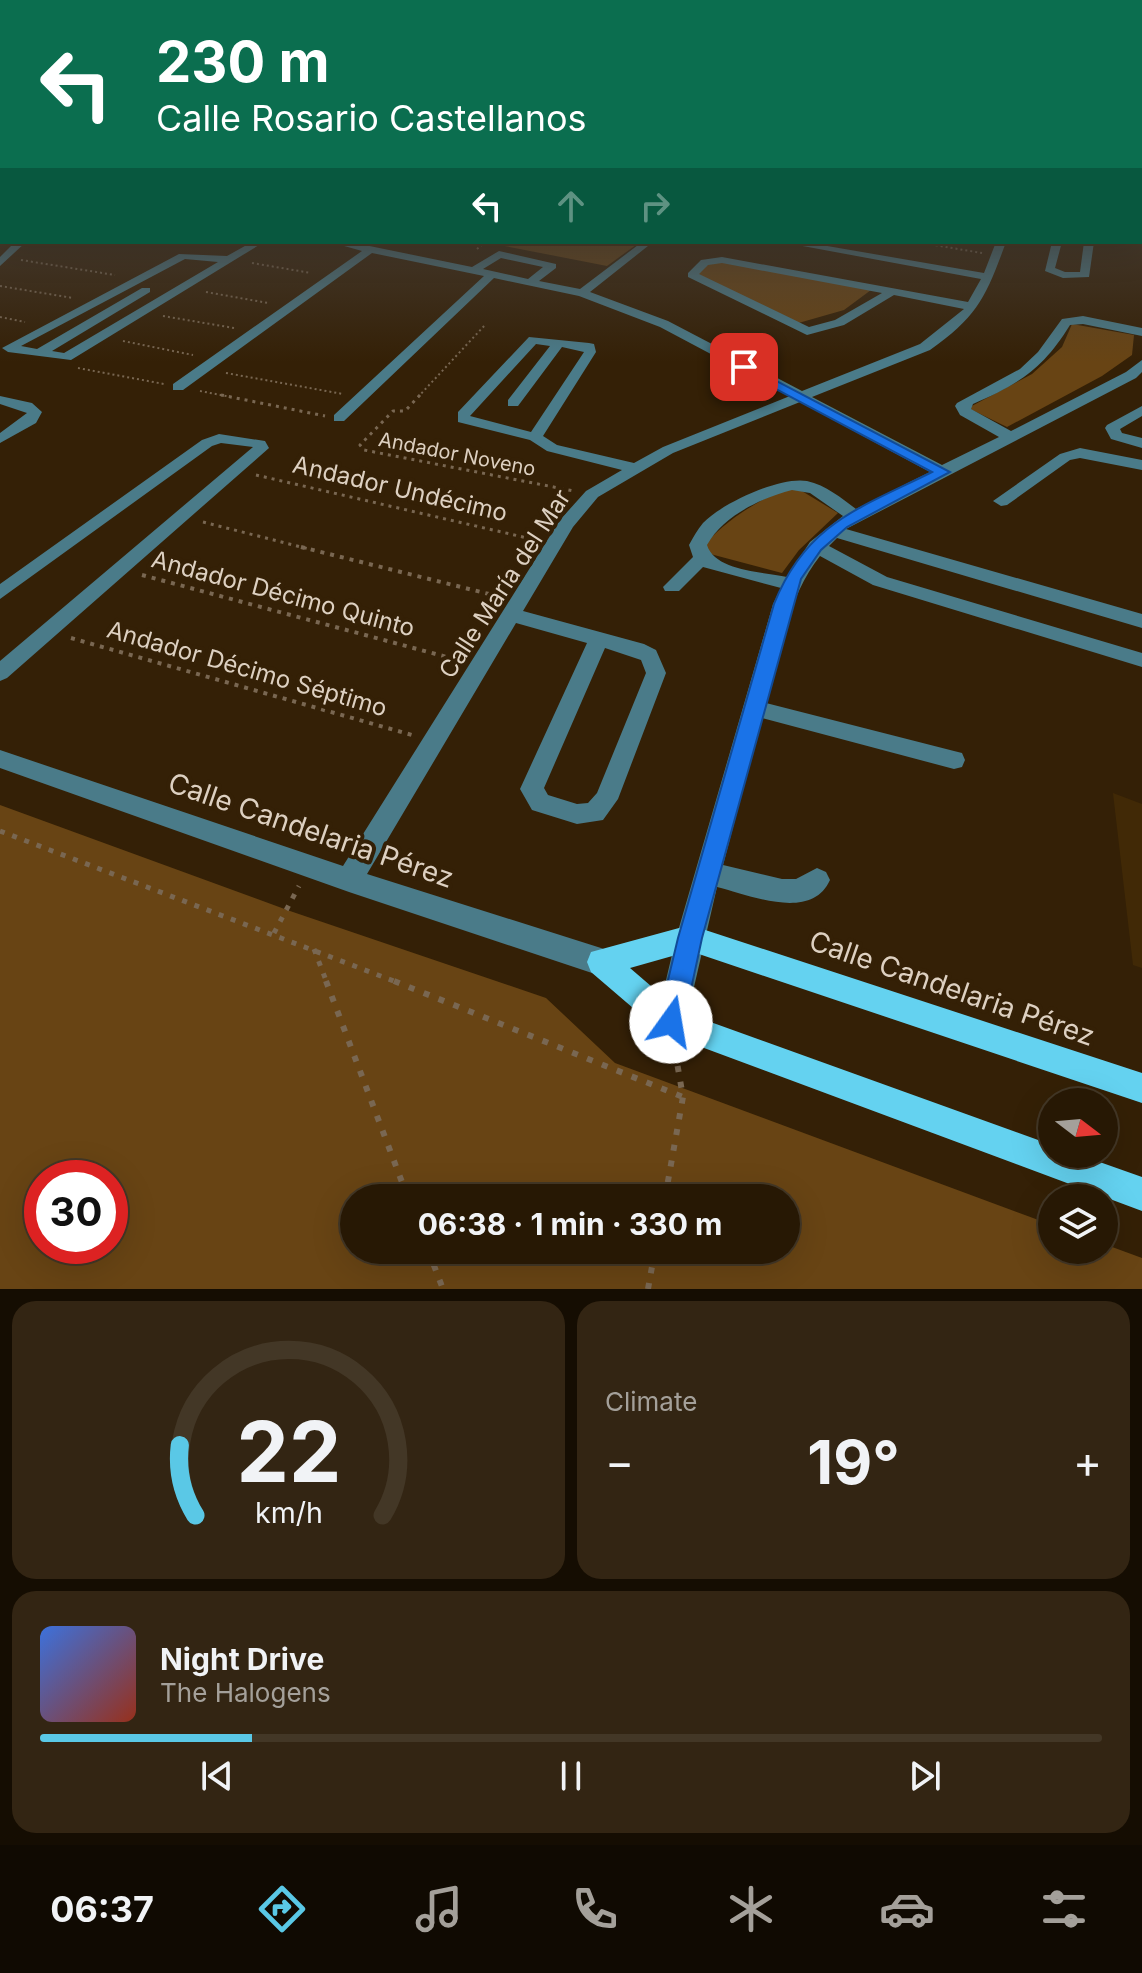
<!DOCTYPE html>
<meta charset="utf-8">
<style>
body{margin:0;font-family:Inter,sans-serif;background:#332513;color:#f1f3f6;height:100vh;display:flex;flex-direction:column;font-size:30px;white-space:nowrap}
*{box-sizing:border-box;margin:0}
p{font-size:26px;color:#a4a09a}
.icon{flex:none;width:44px;height:44px;fill:none;stroke:currentColor;stroke-width:2;stroke-linecap:round;stroke-linejoin:round}
.map{position:relative;height:1289px;overflow:hidden}
.sheet{display:flex;flex-direction:column;gap:12px;padding:12px;background:#150d02;flex:1}
.sheet>*{flex:none}
.guide{position:absolute;left:0px;top:0px;width:1142px;height:244px;box-shadow:0 8px 32px #0002,0 0 0 2px #433726;background:#0b6e4f;color:#fff;overflow:hidden}
.needle{width:52px;rotate:106deg}
.fabs{position:absolute;left:1038px;top:1088px;display:grid;gap:16px}
.fabs a{display:grid;place-items:center;width:80px;height:80px;border-radius:50%;background:#271804;box-shadow:0 8px 32px #0002,0 0 0 2px #433726;font-size:40px}
.speed{position:absolute;left:24px;top:1160px;display:flex;gap:16px;font-size:40px;font-weight:700;text-align:center}
.speed>*{display:grid;place-content:center;width:104px;height:104px;border-radius:50%;background:#271804;box-shadow:0 8px 32px #0002,0 0 0 2px #433726;line-height:1}
.speed .limit{border:12px solid #d22;background:#fff;color:#111}
.pin{position:absolute;display:grid;place-items:center;width:68px;height:68px;color:#fff;margin:-34px;border-radius:16px;box-shadow:0 4px 12px #0006}
.me{position:absolute;width:88px;margin:-44px;rotate:13deg;stroke-linejoin:round;filter:drop-shadow(0 0 6px #0008)}
.turn{display:flex;align-items:center;gap:28px;height:168px;padding:0 24px;font-size:36px}
.turn .icon{width:104px;height:104px;stroke-width:2.5}
.turn b{display:block;font-size:56px;line-height:68px}
.lanes{display:flex;align-items:center;height:76px;padding:0 24px;background:#0003;justify-content:center;gap:40px;direction:ltr}
.lanes .off{opacity:.35}
.big{font-size:60px;font-weight:700;line-height:1.1}
.sheet .card{flex:1;display:flex;flex-direction:column;justify-content:center;gap:12px;min-width:0;padding:0 28px;border-radius:24px;background:#332513}
.sheet .dial{align-items:center;gap:0}
.dial svg{height:208px;overflow:visible;fill:none;stroke:#433726;stroke-width:7;stroke-linecap:round;text-anchor:middle}
.dial text{fill:#f1f3f6;stroke:none}
.song{display:flex;align-items:center;gap:24px}
.cover{width:96px;height:96px;border-radius:12px;background:linear-gradient(135deg,hsl(220 70% 55%),hsl(10 70% 35%))}
.played{height:8px;border-radius:4px;background:linear-gradient(90deg,#5ac8e6 20%,#433726 20%)}
.keys{display:flex;justify-content:space-around;direction:ltr}
.heat{display:flex;justify-content:space-between;align-items:center;font-size:44px;direction:ltr}
.sheet .tiles{flex:1;display:grid;gap:12px;grid-template-columns:1fr 1fr}
.card:last-child{grid-column:span 2}
.trip{position:absolute;left:340px;top:1184px;width:460px;height:80px;border-radius:40px;background:#271804;box-shadow:0 8px 32px #0002,0 0 0 2px #433726;font-weight:700;line-height:80px;text-align:center}
.dock{display:flex;height:128px;justify-content:space-around;align-items:center;background:#100a02;color:#a4a09a}
.dock .icon{width:56px;height:56px}
.dock .selected{color:#5ac8e6}
.dock b{font-size:36px;color:#f1f3f6}
.map>svg:first-child{display:block}
.built{fill:#412906}
.green{fill:#684414;fill-rule:evenodd}
.building{fill:#6a563e;stroke:#7c6952;stroke-width:2}
.lines{fill:none;stroke-linecap:round;stroke-linejoin:round}
.path-far4{stroke:#796752;stroke-width:2;stroke-dasharray:2 3;stroke-linecap:butt}
.path-far3{stroke:#796752;stroke-width:3;stroke-dasharray:3 5;stroke-linecap:butt}
.path-far2{stroke:#796752;stroke-width:4;stroke-dasharray:4 6;stroke-linecap:butt}
.path-far1{stroke:#796752;stroke-width:5;stroke-dasharray:5 8;stroke-linecap:butt}
.path{stroke:#796752;stroke-width:6;stroke-dasharray:6 10;stroke-linecap:butt}
.minor{fill:#4a7b89;fill-rule:evenodd}
.major{fill:#64d2f0;fill-rule:evenodd}
.route{fill:#1a73e8;stroke:#114b97;stroke-width:2}
.labels{text-anchor:middle;stroke-width:8;stroke-linejoin:round;paint-order:stroke}
.far-street-label{font-size:20px;fill:#ddd0c1;stroke:#342006}
.street-label{font-size:24px;fill:#ddd0c1;stroke:#342006}
.near-street-label{font-size:28px;fill:#ddd0c1;stroke:#342006}
</style>
<div class="map">
<svg width="1142" height="1289" viewBox="0 0 1142 1289">
<rect width="100%" height="100%" fill="#342006"/>
<path class="built" d="M1113,793L1142,804V968L1133,965Z"/>
<g class="green">
<path d="M484,242H640L607,266Z"/>
<path d="M709,259L871,290L844,310L795,324L693,276Z"/>
<path d="M1072,324L1134,335L1132,355L1102,376L1007,427L968,408L1032,374L1062,347Z"/>
<path d="M792,485L838,513L799,550L782,573L699,551C725,520 755,502 792,485Z"/>
<path d="M0,805L290,911L546,998L615,1063L1052,1225V1250H1104V1244L1142,1258V1289H0ZM110,1178V1246H42V1178ZM786,1198V1250H354V1198Z"/>
</g>
<rect class="building" x="0" y="184" width="2" height="24"/>
<g class="lines">
<g class="path-far4">
<path d="M916,242L982,253"/>
<path d="M477,249L485,242"/>
<path d="M21,260L115,275"/>
<path d="M252,263L311,273"/>
<path d="M0,286L73,298"/>
<path d="M206,292L268,303"/>
<path d="M163,316L234,328"/>
<path d="M0,317L25,322"/>
<path d="M123,341L193,355"/>
<path d="M78,368L164,384"/>
<path d="M226,373L343,394"/>
<path d="M200,391L231,397"/>
<path d="M418,397L485,325"/>
</g>
<g class="path-far3">
<path d="M221,395L325,416"/>
<path d="M420,395L405,411H393L360,445L364,450L574,491"/>
<path d="M256,475L536,540"/>
<path d="M203,522L309,549"/>
</g>
<g class="path-far2">
<path d="M301,547L501,597"/>
<path d="M142,575L458,660"/>
<path d="M71,638L412,735"/>
</g>
<g class="path-far1">
<path d="M0,831L399,983"/>
<path d="M274,933L299,886"/>
<path d="M314,949L327,983"/>
</g>
<g class="path">
<path d="M326,981L408,1198"/>
<path d="M394,981L683,1097"/>
<path d="M665,1198L683,1097L675,1051"/>
<path d="M428,1250L443,1289"/>
<path d="M648,1289L655,1250"/>
</g>
<g class="minor">
<rect x="1140" y="203" width="2" height="6"/>
<rect x="0" y="222" width="2" height="6"/>
<rect x="1140" y="227" width="2" height="6"/>
<path d="M15,242H26L0,266V257Z"/>
<path d="M252,242H264L71,360L8,352L2,348L179,254L227,256ZM185,259L218,262L64,353L52,351L150,292V288H142L37,349L21,346Z"/>
<path d="M330,242H350L472,267L499,251L556,264V268L539,281L580,289L642,242H653L590,292L668,321L802,391L920,344L964,309L894,295L844,325L807,335L688,277V273L701,260L722,257L968,302L981,279L781,242H804L984,273L996,242H1006C986,297 978,316 930,350L812,397L942,465L999,437L960,415L955,406L957,403L1020,369L1038,352L1062,319L1083,316L1142,328V336L1083,324L1070,325C1043,369 1019,384 973,404L971,409L1011,431L1126,372L1142,360V372L1136,378L846,529L1142,614V628L837,538L829,546L887,577L1142,653V667L873,585L820,556C787,598 780,652 766,703L954,751L962,753L965,760L962,767L954,769L762,718L723,865L782,879H796L817,868L826,872L830,880C811,922 750,895 717,887L686,1022L681,1032L671,1037L661,1032L656,1022L676,938L773,604L781,588L703,567L679,591H665L663,587L693,557L689,545C693,538 697,530 703,523C721,504 780,476 807,481C826,485 841,498 856,509L930,472L800,402L673,453L598,497L573,527L523,611L644,644L656,650L666,673L618,799L603,820L577,824L532,810L520,789L587,643L516,623L367,874L601,948L611,952L615,962L611,972L601,976L349,892L0,768V750L343,866L560,520L586,491L622,470L547,451L530,440L458,422V412L529,337L589,343L594,344L596,352L543,436L557,445L634,463L663,447L790,396L660,327L579,296L494,278L344,421H334V415L484,276L372,253L183,390H173V384L362,251ZM501,258L543,267L528,279L483,269ZM722,263L882,293L835,320L809,327L699,274L708,265ZM536,344L550,346L508,400V406H518L562,347L584,352L531,432L470,416ZM792,490L810,493L843,516L810,542L787,577C763,572 715,571 707,545C723,516 761,498 792,490ZM605,648L641,660L646,673L597,793L588,803L577,804L548,795L544,788Z"/>
<path d="M1052,242H1062L1055,268L1065,272H1080L1084,242H1094L1089,277L1063,278L1045,271Z"/>
<path d="M0,396L32,403L42,412L36,423L0,443V433L27,413L0,404Z"/>
<path d="M1142,406V416L1120,429L1122,433L1142,438V448L1111,439L1105,428L1107,425Z"/>
<path d="M219,434L265,441L269,448L7,678L0,681V661L253,447L221,443L212,446L0,599V584L202,440Z"/>
<path d="M1080,448L1142,460V470L1080,458L1070,460L1007,505L1001,506L993,501L1060,454Z"/>
</g>
<path class="major" d="M690,925L1142,1073V1103L690,951L630,968L680,1011L1052,1145V1154H1077L1142,1177V1211L661,1032L591,972L587,962L591,952Z"/>
</g>
<linearGradient id="sky" x2="0" y2="1"><stop stop-color="#1d1203"/><stop offset="0.5" stop-color="#4a423b"/><stop offset="1" stop-color="#4a423b" stop-opacity="0"/></linearGradient>
<rect width="1142" height="362" fill="url(#sky)"/>
<path class="route" d="M744,364L950,472L847,527L821,550L801,579L702,938L684,1022L680,1032L671,1035L661,1032L658,1022L678,938L774,604C806,523 860,508 932,472L740,370L738,367Z"/>
<g class="labels">
<g class="far-street-label">
<text transform="translate(457 454) rotate(11)" y="7">Andador Noveno</text>
</g>
<g class="street-label">
<text transform="translate(400 489) rotate(13)" y="8">Andador Undécimo</text>
<text transform="translate(505 584) rotate(-57)" y="8">Calle María del Mar</text>
<text transform="translate(283 594) rotate(15)" y="8">Andador Décimo Quinto</text>
<text transform="translate(247 669) rotate(16)" y="8">Andador Décimo Séptimo</text>
</g>
<g class="near-street-label">
<text transform="translate(311 830) rotate(19)" y="10">Calle Candelaria Pérez</text>
<text transform="translate(952 988) rotate(19)" y="10">Calle Candelaria Pérez</text>
</g>
</g>
</svg>
<div class="fabs">
<a><svg class="needle" viewBox="-14 -14 28 28"><path d="M0-13l5 13h-10z" fill="#e53935"/><path d="M0 13l5-13h-10z" fill="#a4a09a"/></svg></a>
<a><svg class="icon" aria-label="layers" viewBox="0 0 24 24"><path d="M12 4l9 5-9 5-9-5zM3 14l9 5 9-5"/></svg></a>
</div>
<div class="speed"><div class="limit">30</div></div>
<div class="pin" style="left:744px;top:367px;background:#d93025"><svg class="icon" aria-label="arrive" viewBox="0 0 24 24"><path d="M6 21V4h12l-3 4 3 4H6"/></svg></div>
<svg class="me" style="left:671px;top:1022px" viewBox="-20 -20 40 40"><circle r="19" fill="#fff"/><path d="M0-13L10 11 0 6-10 11z" fill="#1a73e8"/></svg>
<div class="trip">06:38 · 1 min · 330 m</div>
<div class="guide">
<div class="turn"><svg class="icon" aria-label="left" viewBox="0 0 24 24"><path d="M17 20v-9H6M10 6l-5 5 5 5"/></svg><div><b>230 m</b>Calle Rosario Castellanos</div></div>
<div class="lanes"><svg class="icon" aria-label="left" viewBox="0 0 24 24"><path d="M17 20v-9H6M10 6l-5 5 5 5"/></svg><svg class="icon off" aria-label="ahead" viewBox="0 0 24 24"><path d="M12 20V5M6 11l6-6 6 6"/></svg><svg class="icon off" aria-label="right" viewBox="0 0 24 24"><path d="M7 20v-9h11M14 6l5 5-5 5"/></svg></div>
</div>
</div>
<section class="sheet">
<div class="tiles">
<div class="card dial"><svg viewBox="0 0 100 80">
<path d="M14 69A42 42 0 1 1 86 69"/>
<path d="M14 69A42 42 0 0 1 8 42" stroke="#5ac8e6"/>
<text x="50" y="56" font-size="32" font-weight="700">22</text>
<text x="50" y="72" font-size="11">km/h</text>
</svg></div>
<div class="card"><p>Climate</p>
<div class="heat"><a>−</a><b class="big">19°</b><a>+</a></div>
</div>
<div class="card">
<div class="song"><i class="cover"></i><div><b>Night Drive</b><p>The Halogens</p></div></div>
<div class="played"></div>
<div class="keys"><svg class="icon" aria-label="previous" viewBox="0 0 24 24"><path d="M18 5L8 12l10 7zM5 5v14"/></svg><svg class="icon" aria-label="pause" viewBox="0 0 24 24"><path d="M8 5v14M16 5v14"/></svg><svg class="icon" aria-label="next" viewBox="0 0 24 24"><path d="M6 5l10 7-10 7zM19 5v14"/></svg></div>
</div>
</div>
</section>
<nav class="dock">
<b>06:37</b>
<svg class="icon selected" aria-label="directions" viewBox="0 0 24 24"><path d="M12 3l9 9-9 9-9-9zM9 14v-3h6M13 9l2 2-2 2"/></svg>
<svg class="icon" aria-label="music" viewBox="0 0 24 24"><path d="M9 18V5l10-2v13"/><circle cx="6" cy="18" r="3"/><circle cx="16" cy="16" r="3"/></svg>
<svg class="icon" aria-label="phone" viewBox="0 0 24 24"><path d="M5 4h4l2 5-3 2q2 4 5 5l2-3 5 2v4C11 20 4 13 5 4z"/></svg>
<svg class="icon" aria-label="climate" viewBox="0 0 24 24"><path d="M12 3v18M4 7l16 10M4 17L20 7"/></svg>
<svg class="icon" aria-label="car" viewBox="0 0 24 24"><path d="M5 17H2v-5l4-1 3-4h7l3 4 3 1v5h-3M9 17h6M6 11h13"/><circle cx="7" cy="17" r="2"/><circle cx="17" cy="17" r="2"/></svg>
<svg class="icon" aria-label="filters" viewBox="0 0 24 24"><path d="M4 7h16M4 17h16"/><circle cx="9" cy="7" r="2"/><circle cx="15" cy="17" r="2"/></svg>
</nav>
